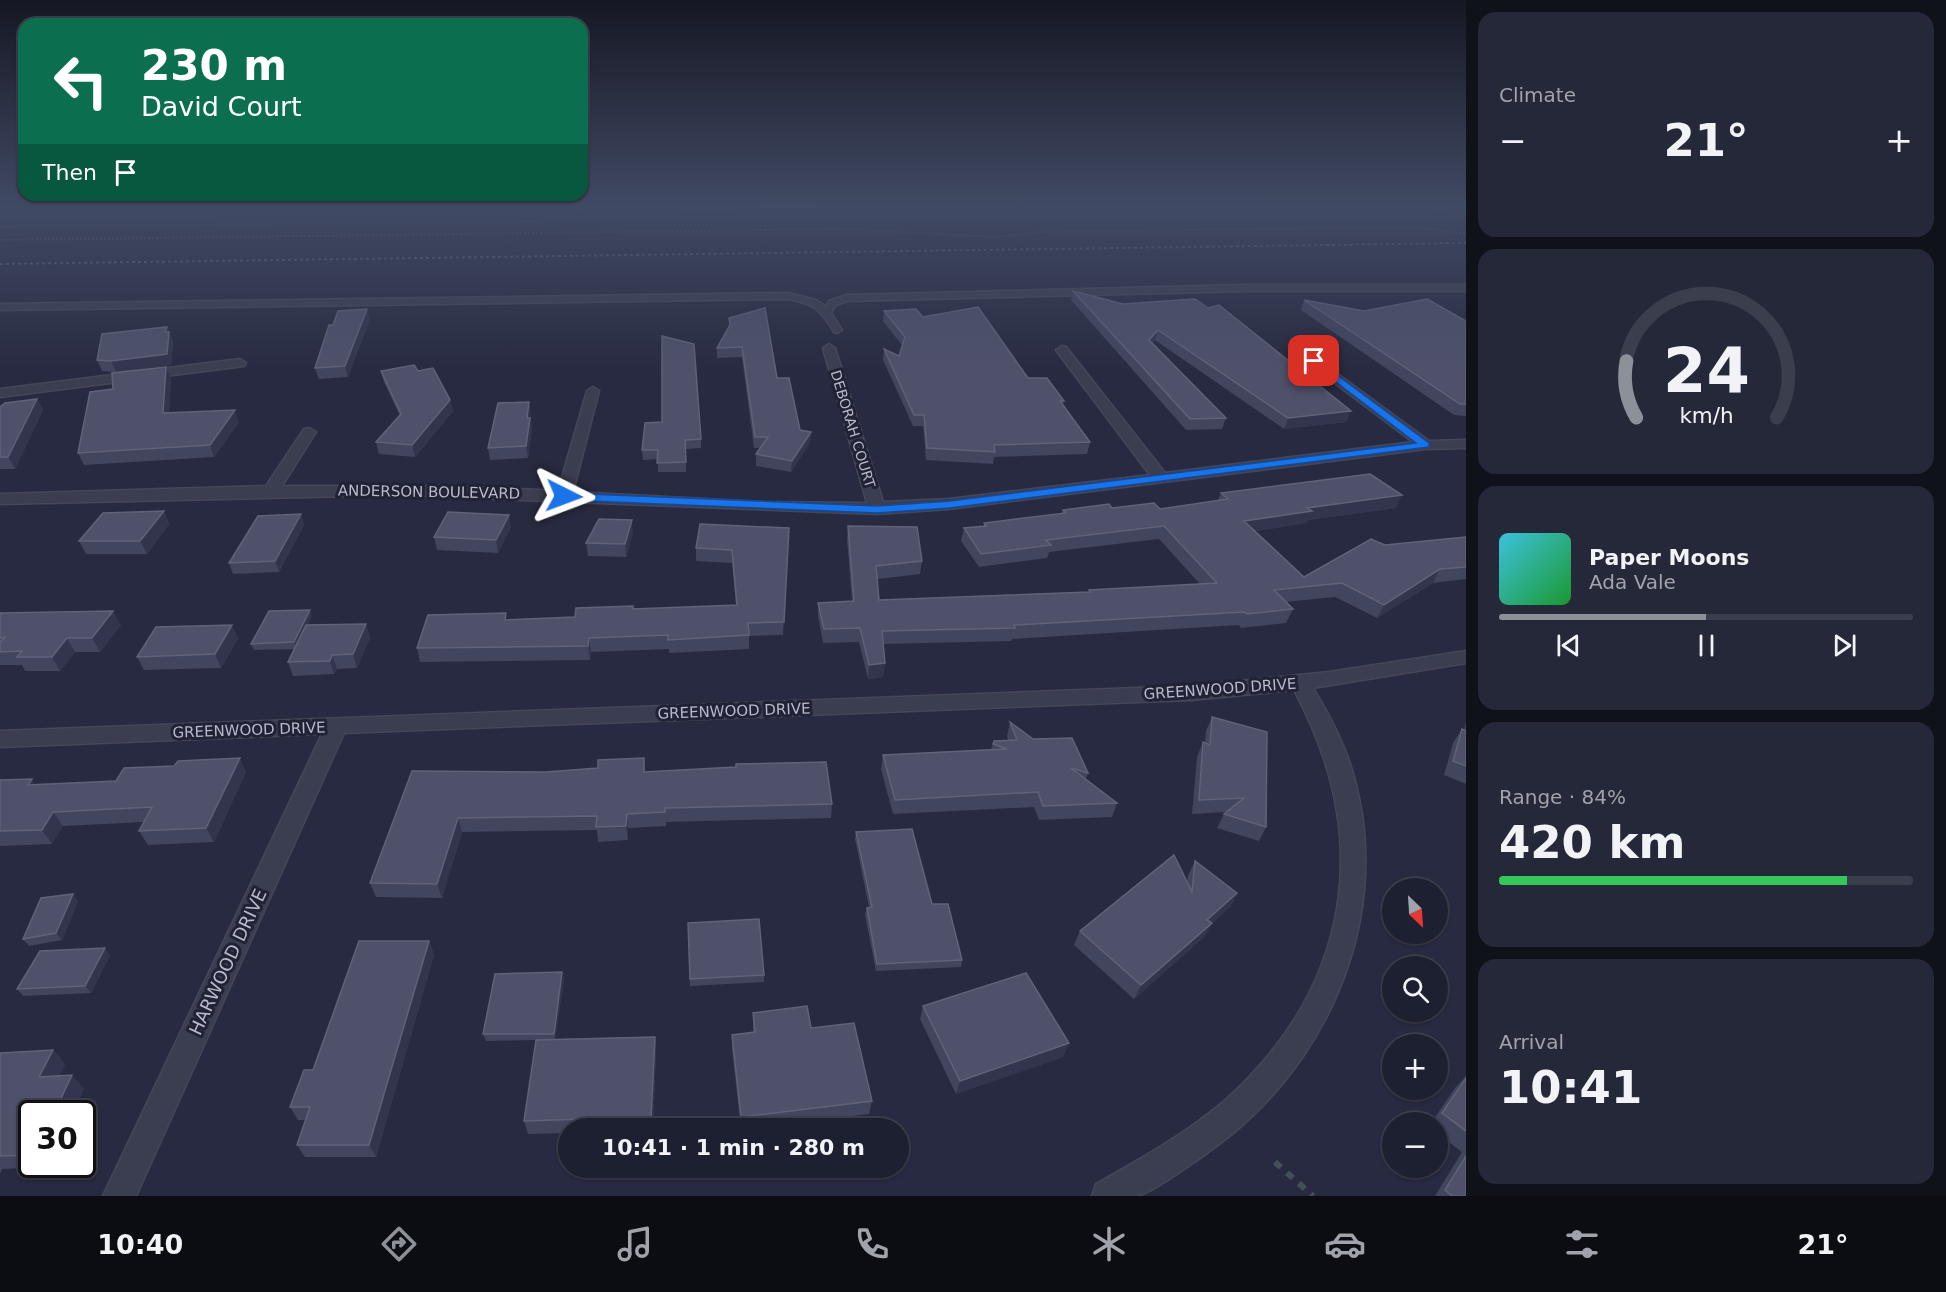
<!DOCTYPE html>
<meta charset="utf-8">
<style>
body{margin:0;font-family:"DejaVu Sans",sans-serif;background:#252838;color:#f1f3f6;height:100vh;display:flex;flex-direction:column;font-size:22px;white-space:nowrap}
*{box-sizing:border-box;margin:0}
p{font-size:20px;color:#a0a3ab}
.icon{flex:none;width:33px;height:33px;fill:none;stroke:currentColor;stroke-width:2;stroke-linecap:round;stroke-linejoin:round}
.map{position:relative;flex:1;overflow:hidden}
.panel{display:flex;flex-direction:column;gap:12px;padding:12px;background:#10121a;width:480px}
.panel>*{flex:none}
.hud{position:absolute;left:18px;top:18px;width:570px;height:183px;border-radius:18px;box-shadow:0 2px 4px #0004,0 0 0 2px #3b3e4c;background:#0b6e4f;color:#fff;overflow:hidden}
.needle{width:39px;rotate:155deg}
.buttons{position:absolute;left:1382px;top:878px;display:grid;gap:12px}
.buttons a{display:grid;place-items:center;width:66px;height:66px;border-radius:50%;background:#1d2030;box-shadow:0 2px 4px #0004,0 0 0 2px #3b3e4c;font-size:30px}
.speed{position:absolute;left:18px;top:1100px;display:flex;gap:12px;font-size:30px;font-weight:700;text-align:center}
.speed>*{display:grid;place-content:center;width:78px;height:78px;border-radius:50%;background:#1d2030;box-shadow:0 2px 4px #0004,0 0 0 2px #3b3e4c;line-height:1}
.speed .limit{border:3px solid #111;border-radius:9px;background:#fff;color:#111}
.pin{position:absolute;display:grid;place-items:center;width:51px;height:51px;color:#fff;margin:-26px;border-radius:12px;box-shadow:0 3px 9px #0006}
.me{position:absolute;width:66px;margin:-33px;rotate:93deg;stroke-linejoin:round;filter:drop-shadow(0 0 4px #0008)}
.turn{display:flex;align-items:center;gap:21px;height:126px;padding:0 24px;font-size:27px}
.turn .icon{width:78px;height:78px;stroke-width:2.5}
.turn b{display:block;font-size:42px;line-height:51px}
.then{display:flex;align-items:center;height:57px;padding:0 24px;background:#0003;gap:12px;font-size:22px}
.big{font-size:45px;font-weight:700;line-height:1.1}
.panel .card{flex:1;display:flex;flex-direction:column;justify-content:center;gap:9px;min-width:0;padding:0 21px;border-radius:18px;background:#252838}
.panel .dial{align-items:center;gap:0}
.dial svg{height:156px;overflow:visible;fill:none;stroke:#3b3e4c;stroke-width:7;stroke-linecap:round;text-anchor:middle}
.dial text{fill:#f1f3f6;stroke:none}
.song{display:flex;align-items:center;gap:18px}
.cover{width:72px;height:72px;border-radius:9px;background:linear-gradient(135deg,hsl(190 70% 55%),hsl(130 70% 35%))}
.played{height:6px;border-radius:3px;background:linear-gradient(90deg,#8c9099 50%,#3b3e4c 50%)}
.keys{display:flex;justify-content:space-around;direction:ltr}
.heat{display:flex;justify-content:space-between;align-items:center;font-size:33px;direction:ltr}
.charge{height:9px;border-radius:4px;background:linear-gradient(90deg,#34c759 84%,#3b3e4c 0)}
.trip{position:absolute;left:558px;top:1118px;width:351px;height:60px;border-radius:30px;background:#1d2030;box-shadow:0 2px 4px #0004,0 0 0 2px #3b3e4c;font-weight:700;line-height:60px;text-align:center}
.tab-bar{display:flex;height:96px;justify-content:space-around;align-items:center;background:#0c0d13;color:#a0a3ab}
.tab-bar .icon{width:42px;height:42px}
.tab-bar .on{color:#8c9099}
.tab-bar b{font-size:27px;color:#f1f3f6}
main{display:flex;flex:1;min-height:0}
.map>svg:first-child{display:block}
.lines{fill:none;stroke-linecap:round;stroke-linejoin:round}
.service-casing{stroke:#454659;stroke-width:3}
.minor-casing{stroke:#454659;stroke-width:3}
.path-far1{stroke:#425059;stroke-width:2;stroke-dasharray:2 2;stroke-linecap:butt}
.path{stroke:#425059;stroke-width:6;stroke-dasharray:8 8;stroke-linecap:butt}
.service{fill:#3b3d50;fill-rule:evenodd}
.minor{fill:#3b3d50;fill-rule:evenodd}
.rail{stroke:#5d6077;stroke-width:2;stroke-dasharray:3 3;stroke-linecap:butt}
.wall{fill:#42455e}
.shaded-wall{fill:#32354d}
.building{fill:#4f516a;stroke:#5f6279;stroke-width:1.5}
.route{fill:#1a73e8;stroke:#114b97;stroke-width:1.5}
.labels{text-anchor:middle;stroke-width:6;stroke-linejoin:round;paint-order:stroke}
.far-street-label{font-size:14px;fill:#b8b9ca;stroke:#202235}
.street-label{font-size:15px;fill:#b8b9ca;stroke:#202235}
.near-street-label{font-size:18px;fill:#b8b9ca;stroke:#202235}
</style>
<main>
<div class="map">
<svg width="1466" height="1196" viewBox="0 0 1466 1196">
<rect width="100%" height="100%" fill="#272a40"/>
<g class="lines">
<g class="service-casing">
<path id="service" d="M1245,285H1466V291H1245L848,301L836,305L831,313L842,330L837,333L834,332C820,309 815,304 788,299L0,310V304L788,293L816,300L826,307L829,301L847,295Z"/>
</g>
<g class="minor-casing">
<g id="minor">
<path d="M1295,343L1429,441L1466,440V448L1426,449L949,509L877,514L396,495L0,504V494L266,486L304,429L309,428L316,432L282,486H453L558,491L587,391L593,387L599,391L573,492L763,502L867,503L823,348L829,344L835,348L883,502L949,499L1150,475L1056,350L1062,346L1066,347L1165,473L1413,442L1291,350L1289,347Z"/>
<path d="M240,359L246,363L244,366L0,397V389Z"/>
<path d="M1466,651V663L1313,688C1327,711 1340,735 1349,761C1395,897 1340,1045 1232,1134C1217,1146 1154,1193 1137,1196C1123,1196 1106,1196 1092,1196L1096,1184C1139,1160 1184,1135 1222,1103C1351,989 1375,840 1294,690L1191,700L344,733L136,1196H103L322,734L0,747V731L1191,686L1329,672Z"/>
</g>
</g>
<g class="path-far1">
<path d="M1425,207L1466,215"/>
<path d="M572,218L580,207"/>
<path d="M0,227L516,222L722,208L810,207"/>
<path d="M0,240L837,229L997,237L1040,232L1412,227L1466,234"/>
</g>
<path class="path" d="M1275,1162L1313,1196"/>
<use href="#service" class="service"/>
<use href="#minor" class="minor"/>
<path class="rail" d="M0,264L1466,243"/>
</g>
<g class="wall">
<path d="M1073,291L1123,304L1351,411L1346,422L1284,429L1155,340L1153,343L1226,418L1222,429L1186,430L1071,300Z"/>
<path d="M1304,300L1364,311L1466,321V416L1454,415L1301,310Z"/>
<path d="M367,309L370,319L348,377L319,379L315,368Z"/>
<path d="M884,311L923,317L1028,378L1064,401L1063,405L1090,442L1087,454L994,457L993,464L926,460L923,426H913L883,360L884,349L899,356L902,345L883,321Z"/>
<path d="M729,318L777,378L800,430L811,432L810,443L791,472L756,466V454L760,448H754L742,357L717,358V348L729,326Z"/>
<path d="M167,327L173,342L171,365L116,372L102,371L97,360Z"/>
<path d="M166,367L171,378L169,413L239,422L214,457L84,465L78,453L113,389Z"/>
<path d="M381,371H418L450,400L453,411L415,457L379,454L376,442L400,416L384,382Z"/>
<path d="M37,399L43,410L15,469H0V407Z"/>
<path d="M529,402L532,429L528,458L490,460L488,448Z"/>
<path d="M645,423L701,439V448L686,449V472H658V459L643,460L642,450Z"/>
<path d="M1221,493L1396,508L1308,520L1306,523L1255,531L1304,577L1385,545L1466,537V579L1433,583L1377,618L1335,597L1285,602L1293,609L1286,623L1241,628L1239,625L1012,639L1011,641L883,644L885,663L883,677L868,679L859,642L823,643L818,616V603L852,601L847,539L848,526L922,561L920,574L878,579L879,600L1088,592L1089,590L1200,584L1159,539L1049,552L1047,558L979,567L961,541L964,528L984,526V523L1061,514L1063,510L1112,508L1160,509L1218,500Z"/>
<path d="M164,511L169,524L147,554H86L79,541Z"/>
<path d="M301,514L304,525L279,572L233,574L229,563Z"/>
<path d="M511,527L498,553L437,550L434,537Z"/>
<path d="M789,528L783,635L749,636V649L669,653V649L591,652L590,660L420,662L417,648L508,620L575,617L736,605L732,563L696,561V548Z"/>
<path d="M633,533L626,557L588,556L586,543Z"/>
<path d="M0,613L121,625L100,652H75L60,671H25L22,665H0Z"/>
<path d="M312,616L308,625L366,624L370,638L357,668L337,669L334,674L293,676L288,662L295,649L254,650L251,644Z"/>
<path d="M238,638L221,668L144,670L137,657Z"/>
<path d="M1212,717L1266,827L1259,841L1217,828L1224,814L1226,812L1192,814L1197,757L1203,742L1205,743L1206,731Z"/>
<path d="M1010,722L1033,739L1088,773L1086,779L1117,803L1112,817L1039,820L1034,807L893,814L881,769L883,755L991,749L994,741L1008,740L1007,736Z"/>
<path d="M1466,722V784L1444,775L1453,743L1462,729L1464,730Z"/>
<path d="M644,758L645,772L832,804L831,818L666,822V826L628,828V840L598,842L597,830L462,832L442,898L376,897L370,883L412,771L546,772L598,768Z"/>
<path d="M246,772L214,842L148,845L139,831L144,822L63,826L52,844L0,846V780L35,784L116,781Z"/>
<path d="M856,832L932,904L962,960L961,967L876,971L865,915L867,908L869,907L855,839Z"/>
<path d="M1195,861L1237,893L1230,907L1212,923L1204,937L1134,999L1074,945L1080,931L1187,882L1188,875Z"/>
<path d="M78,901L62,940L29,946L23,939Z"/>
<path d="M688,923L764,975V982L690,986Z"/>
<path d="M429,941L434,955L376,1157H305L297,1145L305,1120H298L290,1107L313,1070Z"/>
<path d="M110,955L91,993L23,996L17,989Z"/>
<path d="M562,972L564,979L555,1039L655,1037L656,1050L653,1128H568V1133L528,1134L524,1121L536,1040L486,1041L483,1034Z"/>
<path d="M923,1006L1069,1043L1063,1057L956,1094L920,1019Z"/>
<path d="M753,1013L811,1028L872,1101L869,1114L754,1128H741L732,1049V1035L753,1032Z"/>
<path d="M53,1050L65,1064L59,1076L84,1088L73,1113H32V1164H48L47,1167L2,1169L0,1174V1053Z"/>
<path d="M1466,1076V1196H1435L1462,1152L1437,1133V1122H1432L1455,1088Z"/>
</g>
<g class="shaded-wall">
<path d="M367,309L370,319L348,377L345,366Z"/>
<path d="M167,327L173,342L171,365L116,372L111,361L165,332Z"/>
<path d="M1158,330L1155,340L1147,350L1149,340Z"/>
<path d="M166,367L171,378L168,425L163,413Z"/>
<path d="M37,399L43,410L15,469L8,457Z"/>
<path d="M450,400L453,411L415,457L412,445Z"/>
<path d="M529,402L532,429L528,458L526,446L527,418Z"/>
<path d="M235,410L239,422L214,457L210,445Z"/>
<path d="M1351,411L1346,422L1284,429L1288,418Z"/>
<path d="M811,432L810,443L791,472L792,461Z"/>
<path d="M1402,495L1396,508L1308,520L1306,523L1239,534L1244,521L1307,508Z"/>
<path d="M164,511L169,524L147,554L140,541Z"/>
<path d="M301,514L304,525L279,572L275,561Z"/>
<path d="M509,515L511,527L498,553L496,540Z"/>
<path d="M632,520L633,533L626,557L625,544Z"/>
<path d="M1440,569L1433,583L1377,618L1384,605Z"/>
<path d="M310,610L312,616L297,649L294,642Z"/>
<path d="M113,611L121,625L100,652L92,638Z"/>
<path d="M366,624L370,638L357,668L353,654Z"/>
<path d="M232,625L238,638L221,668L215,654Z"/>
<path d="M67,638L75,652L60,671L52,657Z"/>
<path d="M589,638L591,652L590,660L588,646Z"/>
<path d="M332,655L337,669L334,674L330,661Z"/>
<path d="M885,663L883,677L868,679L869,665Z"/>
<path d="M240,758L246,772L214,842L206,828Z"/>
<path d="M32,779L41,793L28,785Z"/>
<path d="M53,812L63,826L52,844L42,830Z"/>
<path d="M627,814L628,828V840L626,826Z"/>
<path d="M458,818L462,832L442,898L437,884Z"/>
<path d="M1237,893L1230,907L1212,923L1204,937L1134,999L1141,985L1207,920Z"/>
<path d="M73,894L78,901L62,940L56,933Z"/>
<path d="M429,941L434,955L376,1157L369,1145Z"/>
<path d="M105,948L110,955L91,993L85,986Z"/>
<path d="M562,972L564,979L555,1040L554,1034Z"/>
<path d="M655,1037L656,1050L653,1128L651,1117Z"/>
<path d="M1069,1043L1063,1057L956,1094L960,1081Z"/>
<path d="M53,1050L65,1064L52,1090L39,1077Z"/>
<path d="M72,1075L84,1088L73,1113H54Z"/>
</g>
<g class="building">
<path d="M1073,291L1123,304L1195,299L1208,308L1219,305L1351,411L1288,418L1158,330L1149,340L1226,418L1190,419Z"/>
<path d="M1427,299L1466,321V404H1460L1304,300L1364,311Z"/>
<path d="M978,307L1028,378H1047L1064,401H1060L1090,442L994,445L995,452L927,448L924,415H914L884,349L899,356L905,337L884,311L916,309L923,317Z"/>
<path d="M765,308L777,378H789L800,430L811,432L792,461L756,454L768,437H755L742,347L717,348L730,325L729,318Z"/>
<path d="M367,309L345,366L315,368L329,325H333L338,311Z"/>
<path d="M167,327L165,332H169L167,354L111,361L97,360L102,334Z"/>
<path d="M662,336L694,344L701,439L685,440L686,462L657,463L658,450H642L645,423L662,422Z"/>
<path d="M414,365L418,371L433,368L450,400L412,445L376,442L401,414L381,371Z"/>
<path d="M166,367L163,413L235,410L210,445L78,453L90,392L113,389L112,373Z"/>
<path d="M37,399L8,457H0V407L5,403Z"/>
<path d="M529,402L527,418H530L526,446L488,448L498,403Z"/>
<path d="M1370,474L1402,495L1307,508L1312,511L1244,521L1304,577L1371,539L1385,545L1466,537V567L1440,569L1384,605L1342,583L1274,590L1293,609L1247,614L1244,612L1014,625L1015,628L882,631L885,663L869,665L860,628L824,629L818,603L854,601L848,526L917,527L922,561L876,566L879,600L1090,592L1089,590L1217,583L1164,526L1046,540L1051,545L981,554L964,528L986,526L984,523L1066,513L1063,510L1109,504L1112,508L1154,503L1160,509L1228,499L1221,493Z"/>
<path d="M164,511L140,541H79L103,513Z"/>
<path d="M448,512L509,515L496,540L434,537Z"/>
<path d="M301,514L275,561L229,563L258,516Z"/>
<path d="M599,519L632,520L625,544L586,543Z"/>
<path d="M700,524L789,528L784,622L748,623L749,635L668,640V635L589,638L588,646L417,648L428,615L506,613L505,620L575,617L576,608L633,606V609L737,605L732,550L696,548Z"/>
<path d="M310,610L294,642L251,644L269,611Z"/>
<path d="M113,611L92,638H67L52,657H17L22,651L0,652V642L5,637L0,638V613Z"/>
<path d="M366,624L353,654L332,655L330,661L288,662L306,625Z"/>
<path d="M232,625L215,654L137,657L156,627Z"/>
<path d="M1212,717L1267,732L1266,827L1224,814L1244,798L1199,800L1203,742L1210,745Z"/>
<path d="M1010,722L1033,739L1072,738L1088,773L1071,768L1117,803L1043,806L1038,792L895,800L883,755L1007,749L993,744L994,741L1017,740Z"/>
<path d="M1462,729L1466,731V766L1453,761Z"/>
<path d="M240,758L206,828L139,831L152,807L53,812L42,830L0,831V780L32,779L28,785L116,781L124,768L174,766L178,761Z"/>
<path d="M644,758V772L736,767V764L826,762L832,804L665,808V812L627,814L626,826L596,827L597,816L458,818L437,884L370,883L412,771L546,772L598,768V760Z"/>
<path d="M912,829L932,904H948L962,960L877,964L867,908L872,907L856,832Z"/>
<path d="M1174,855L1192,892L1195,861L1237,893L1207,920L1212,923L1141,985L1080,931Z"/>
<path d="M73,894L56,933L23,939L41,898Z"/>
<path d="M759,919L764,975L690,979L688,923Z"/>
<path d="M359,941H429L369,1145H297L310,1107H290L304,1070H313Z"/>
<path d="M105,948L85,986L17,989L40,951Z"/>
<path d="M562,972L554,1034H483L495,974Z"/>
<path d="M1026,973L1069,1043L960,1081L923,1006Z"/>
<path d="M807,1006L811,1028L854,1023L872,1101L741,1117L732,1035L755,1032L753,1013Z"/>
<path d="M655,1037L651,1117L524,1121L536,1040Z"/>
<path d="M53,1050L39,1077L72,1075L54,1113H32V1155L0,1156V1053Z"/>
<path d="M1466,1078V1131L1442,1113Z"/>
<path d="M1466,1156V1196H1452L1445,1190Z"/>
</g>
<linearGradient id="sky" x2="0" y2="1"><stop stop-color="#151723"/><stop offset="0.55" stop-color="#414a64"/><stop offset="1" stop-color="#414a64" stop-opacity="0"/></linearGradient>
<rect width="1466" height="374" fill="url(#sky)"/>
<path class="route" d="M1314,358L1429,443V447L950,508L877,513L564,500L558,496L564,493L877,506L950,501L1416,443L1311,363L1309,361Z"/>
<g class="labels">
<g class="far-street-label">
<text transform="translate(853 429) rotate(73)" y="5">DEBORAH COURT</text>
</g>
<g class="street-label">
<text transform="translate(429 492) rotate(1)" y="5">ANDERSON BOULEVARD</text>
<text transform="translate(1220 689) rotate(-4)" y="5">GREENWOOD DRIVE</text>
<text transform="translate(734 711) rotate(-2)" y="5">GREENWOOD DRIVE</text>
<text transform="translate(249 730) rotate(-2)" y="5">GREENWOOD DRIVE</text>
</g>
<g class="near-street-label">
<text transform="translate(228 962) rotate(-65)" y="6">HARWOOD DRIVE</text>
</g>
</g>
</svg>
<div class="buttons">
<a><svg class="needle" viewBox="-14 -14 28 28"><path d="M0-13l5 13h-10z" fill="#e53935"/><path d="M0 13l5-13h-10z" fill="#a0a3ab"/></svg></a>
<a><svg class="icon" aria-label="search" viewBox="0 0 24 24"><circle cx="10" cy="10" r="6"/><path d="M15 15l6 6"/></svg></a>
<a>+</a>
<a>−</a>
</div>
<div class="speed"><div class="limit">30</div></div>
<div class="pin" style="left:1314px;top:361px;background:#d93025"><svg class="icon" aria-label="arrive" viewBox="0 0 24 24"><path d="M6 21V4h12l-3 4 3 4H6"/></svg></div>
<svg class="me" style="left:564px;top:496px" viewBox="-20 -20 40 40"><path d="M0-17L14 15 0 8-14 15z" fill="#1a73e8" stroke="#fff" stroke-width="4"/></svg>
<div class="trip">10:41 · 1 min · 280 m</div>
<div class="hud">
<div class="turn"><svg class="icon" aria-label="left" viewBox="0 0 24 24"><path d="M17 20v-9H6M10 6l-5 5 5 5"/></svg><div><b>230 m</b>David Court</div></div>
<div class="then">Then<svg class="icon" aria-label="arrive" viewBox="0 0 24 24"><path d="M6 21V4h12l-3 4 3 4H6"/></svg></div>
</div>
</div>
<section class="panel">
<div class="card"><p>Climate</p>
<div class="heat"><a>−</a><b class="big">21°</b><a>+</a></div>
</div>
<div class="card dial"><svg viewBox="0 0 100 80">
<path d="M14 69A42 42 0 1 1 86 69"/>
<path d="M14 69A42 42 0 0 1 9 40" stroke="#8c9099"/>
<text x="50" y="56" font-size="32" font-weight="700">24</text>
<text x="50" y="72" font-size="11">km/h</text>
</svg></div>
<div class="card">
<div class="song"><i class="cover"></i><div><b>Paper Moons</b><p>Ada Vale</p></div></div>
<div class="played"></div>
<div class="keys"><svg class="icon" aria-label="previous" viewBox="0 0 24 24"><path d="M18 5L8 12l10 7zM5 5v14"/></svg><svg class="icon" aria-label="pause" viewBox="0 0 24 24"><path d="M8 5v14M16 5v14"/></svg><svg class="icon" aria-label="next" viewBox="0 0 24 24"><path d="M6 5l10 7-10 7zM19 5v14"/></svg></div>
</div>
<div class="card"><p>Range · 84%</p><b class="big">420 km</b><div class="charge"></div></div>
<div class="card"><p>Arrival</p><b class="big">10:41</b></div>
</section>
</main>
<nav class="tab-bar">
<b>10:40</b>
<svg class="icon on" aria-label="directions" viewBox="0 0 24 24"><path d="M12 3l9 9-9 9-9-9zM9 14v-3h6M13 9l2 2-2 2"/></svg>
<svg class="icon" aria-label="music" viewBox="0 0 24 24"><path d="M9 18V5l10-2v13"/><circle cx="6" cy="18" r="3"/><circle cx="16" cy="16" r="3"/></svg>
<svg class="icon" aria-label="phone" viewBox="0 0 24 24"><path d="M5 4h4l2 5-3 2q2 4 5 5l2-3 5 2v4C11 20 4 13 5 4z"/></svg>
<svg class="icon" aria-label="climate" viewBox="0 0 24 24"><path d="M12 3v18M4 7l16 10M4 17L20 7"/></svg>
<svg class="icon" aria-label="car" viewBox="0 0 24 24"><path d="M5 17H2v-5l4-1 3-4h7l3 4 3 1v5h-3M9 17h6M6 11h13"/><circle cx="7" cy="17" r="2"/><circle cx="17" cy="17" r="2"/></svg>
<svg class="icon" aria-label="filters" viewBox="0 0 24 24"><path d="M4 7h16M4 17h16"/><circle cx="9" cy="7" r="2"/><circle cx="15" cy="17" r="2"/></svg>
<b>21°</b>
</nav>
